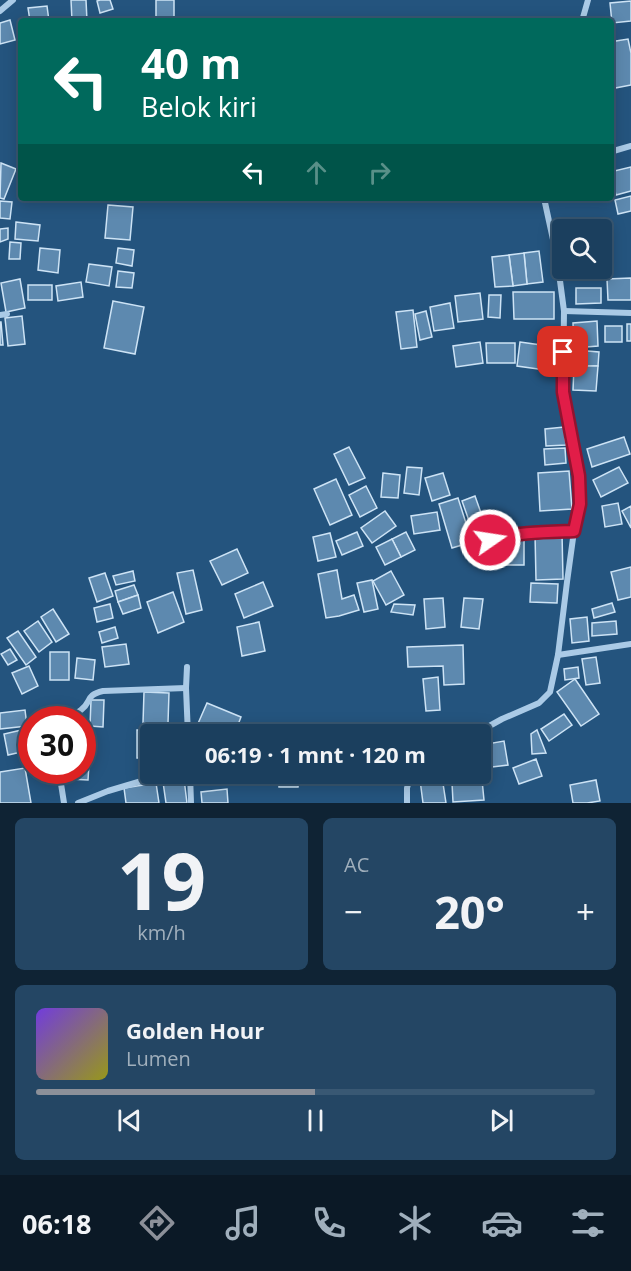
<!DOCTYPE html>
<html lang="id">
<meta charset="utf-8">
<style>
body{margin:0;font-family:"Open Sans",sans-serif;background:#244664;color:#f1f3f6;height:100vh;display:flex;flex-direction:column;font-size:22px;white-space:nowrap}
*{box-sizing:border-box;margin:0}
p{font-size:20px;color:#a0afbc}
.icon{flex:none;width:33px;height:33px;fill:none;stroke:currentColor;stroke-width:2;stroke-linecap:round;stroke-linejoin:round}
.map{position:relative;height:803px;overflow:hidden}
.side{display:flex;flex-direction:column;gap:15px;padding:15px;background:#0f2334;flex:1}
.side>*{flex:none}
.hud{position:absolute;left:18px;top:18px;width:596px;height:183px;border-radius:6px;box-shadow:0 3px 15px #0003,0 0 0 2px #395873;background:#00695c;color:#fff;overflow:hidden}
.buttons{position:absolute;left:552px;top:219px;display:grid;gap:12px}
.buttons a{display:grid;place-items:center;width:60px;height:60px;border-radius:6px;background:#1b3f5e;box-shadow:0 3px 15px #0003,0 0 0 2px #395873;font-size:30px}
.speed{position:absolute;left:18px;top:706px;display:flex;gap:12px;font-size:30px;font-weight:700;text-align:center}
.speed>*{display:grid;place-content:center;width:78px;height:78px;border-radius:50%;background:#1b3f5e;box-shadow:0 3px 15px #0003,0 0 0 2px #395873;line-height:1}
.speed .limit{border:9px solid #d22;background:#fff;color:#111}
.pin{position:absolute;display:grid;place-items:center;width:51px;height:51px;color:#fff;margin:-26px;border-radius:12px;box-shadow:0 3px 9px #0006}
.me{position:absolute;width:66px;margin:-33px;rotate:77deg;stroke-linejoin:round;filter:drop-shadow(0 0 4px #0008)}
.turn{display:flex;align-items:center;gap:21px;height:126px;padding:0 24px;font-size:27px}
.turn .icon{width:78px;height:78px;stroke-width:2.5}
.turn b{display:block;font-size:42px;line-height:51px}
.lanes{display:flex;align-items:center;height:57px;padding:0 24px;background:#0003;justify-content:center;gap:30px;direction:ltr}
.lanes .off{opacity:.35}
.big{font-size:45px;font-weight:700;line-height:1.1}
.side .card{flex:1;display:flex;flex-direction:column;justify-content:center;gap:9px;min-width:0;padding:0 21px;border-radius:9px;background:#244664}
.side .dial{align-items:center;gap:0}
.dial b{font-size:78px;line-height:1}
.song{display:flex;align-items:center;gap:18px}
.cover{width:72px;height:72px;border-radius:9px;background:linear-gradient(135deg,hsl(260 70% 55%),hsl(60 70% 35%))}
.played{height:6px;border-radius:3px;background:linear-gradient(90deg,#8c9099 50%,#395873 50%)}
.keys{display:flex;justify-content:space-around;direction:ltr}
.heat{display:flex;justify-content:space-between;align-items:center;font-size:33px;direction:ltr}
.side .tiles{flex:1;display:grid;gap:15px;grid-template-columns:1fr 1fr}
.card:last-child{grid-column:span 2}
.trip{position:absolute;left:140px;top:724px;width:351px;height:60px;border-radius:6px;background:#1b3f5e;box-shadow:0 3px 15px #0003,0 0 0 2px #395873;font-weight:700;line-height:60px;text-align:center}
.menu{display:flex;height:96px;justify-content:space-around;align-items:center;background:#0b1926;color:#a0afbc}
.menu .icon{width:42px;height:42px}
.menu .on{color:#8c9099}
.menu b{font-size:27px;color:#f1f3f6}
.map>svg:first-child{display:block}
.building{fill:#5d89af;stroke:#cde3f5;stroke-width:1.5}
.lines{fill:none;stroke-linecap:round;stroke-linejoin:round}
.street{stroke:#aacae6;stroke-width:6}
.route-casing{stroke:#92132f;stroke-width:15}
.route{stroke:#e11d48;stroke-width:10}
</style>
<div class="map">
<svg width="631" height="803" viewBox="0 0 631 803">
<rect width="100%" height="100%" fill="#24547e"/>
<g class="building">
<path d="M71,0H86L87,21H72Z"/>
<path d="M100,0H110L113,9L100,13L97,1Z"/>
<rect x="156" y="0" width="18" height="19"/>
<path d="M631,1V21L612,23L610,3Z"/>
<path d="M47,6L49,21H30L28,8Z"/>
<rect x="95" y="17" width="25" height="4"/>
<path d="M10,20L15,40L0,44V23Z"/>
<path d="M628,39L631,53V85L610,89V42Z"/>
<path d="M1,163L16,169L4,199L0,198Z"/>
<path d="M631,167V191L616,195L610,172Z"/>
<path d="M631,196V211L618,214L615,200Z"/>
<path d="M0,201L12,202L10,219L0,218Z"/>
<path d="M108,205L133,207L130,240L105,238Z"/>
<path d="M16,222L40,225L38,241L15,239Z"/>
<path d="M8,228V239L0,242V229Z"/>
<path d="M10,242L21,243L20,259H9Z"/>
<path d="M40,248L60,250L58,273L38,270Z"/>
<path d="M118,248L134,250L132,266L116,263Z"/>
<path d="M539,251L543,282L527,284L524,253Z"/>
<path d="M524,253L527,284L513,286L509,255Z"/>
<path d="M602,253H605L608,271L575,277L574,268H602Z"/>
<path d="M509,255L513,286L495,287L492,257Z"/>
<path d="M89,264L112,267L109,286L86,282Z"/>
<path d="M118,271L134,273L132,288L116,287Z"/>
<path d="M631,278V300H608L607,279Z"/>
<path d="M20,279L25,308L6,312L1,283Z"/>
<path d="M81,282L83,297L58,301L56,286Z"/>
<rect x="28" y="285" width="24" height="15"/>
<path d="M576,288H601V303L576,304Z"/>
<path d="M513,292H554V319H514Z"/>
<path d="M480,293L483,319L458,322L455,296Z"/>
<path d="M489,295H501L500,318L488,317Z"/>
<path d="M113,301L144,307L135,354L104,348Z"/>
<path d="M450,303L454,328L434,331L430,307Z"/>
<path d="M413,310L417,347L401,349L396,312Z"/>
<path d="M426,311L432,337L420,340L415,314Z"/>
<path d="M22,316L25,344L8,346L5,318Z"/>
<path d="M597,321L598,346L574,348L573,323Z"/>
<path d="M0,322H1L3,345H0Z"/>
<rect x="627" y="324" width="4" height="17"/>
<rect x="605" y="326" width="17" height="16"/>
<path d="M480,342L483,363L456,367L453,346Z"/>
<path d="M520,342L548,346L545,370L517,366Z"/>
<path d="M486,343H515V363H487Z"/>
<path d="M575,350L599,352L598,366H574Z"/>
<path d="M574,366H598L596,391L573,390Z"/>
<path d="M564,427L566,445L546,446L545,429Z"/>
<path d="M624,437L630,454L592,467L587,449Z"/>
<path d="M349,447L365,478L349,485L334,454Z"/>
<path d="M565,448L566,463L545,465L544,449Z"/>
<path d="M407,467L422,468L419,495L404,493Z"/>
<path d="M619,467L628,483L601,497L593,480Z"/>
<path d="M569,471L572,509L540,511L538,473Z"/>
<path d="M383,473L400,475L398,498L381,497Z"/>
<path d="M443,473L450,495L432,501L425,478Z"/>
<path d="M336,479L352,515L330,525L314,489Z"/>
<path d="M366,486L377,508L360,517L349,495Z"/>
<path d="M475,496L486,527L473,532L462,501Z"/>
<path d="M458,498L472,542L452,548L439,504Z"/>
<path d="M618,503L622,524L605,527L602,506Z"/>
<path d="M631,506V528L622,511Z"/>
<path d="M385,511L396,526L372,543L361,528Z"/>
<path d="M437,512L440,530L414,534L411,516Z"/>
<path d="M357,532L363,546L342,555L336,541Z"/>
<path d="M406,532L415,550L401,557L392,539Z"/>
<path d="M330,533L336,557L318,561L313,537Z"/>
<path d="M562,533L563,579L536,580L535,534Z"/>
<path d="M504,538H524V565H505Z"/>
<path d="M392,539L401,557L385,565L376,547Z"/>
<path d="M494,543L501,564L486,569L478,548Z"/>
<path d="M237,549L248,573L222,585L210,561Z"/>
<path d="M631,567V597L618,600L611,572Z"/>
<path d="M193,570L202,610L186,614L177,573Z"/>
<path d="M337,570L342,599L354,595L359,610L339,616L326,618L318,574Z"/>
<path d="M133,571L135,581L116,585L113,576Z"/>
<path d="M391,571L404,595L386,605L373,581Z"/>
<path d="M105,573L113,596L97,602L89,578Z"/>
<path d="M372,580L378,609L364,612L357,583Z"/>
<path d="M263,582L273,606L244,618L235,594Z"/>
<path d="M531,583L558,584L557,603L530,602Z"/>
<path d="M134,585L138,595L118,602L115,591Z"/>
<path d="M173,592L184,622L158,633L147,602Z"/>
<path d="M138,595L141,608L123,614L118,602Z"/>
<path d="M443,598L445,627L426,629L424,599Z"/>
<path d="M464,598L483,599L479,629L461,627Z"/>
<path d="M612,603L615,612L594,618L592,609Z"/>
<path d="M110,604L113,618L97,622L94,608Z"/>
<path d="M394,604L415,605L413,615L391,612Z"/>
<path d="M53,609L69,634L56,642L41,617Z"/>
<path d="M587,617L589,641L572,643L570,619Z"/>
<path d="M38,621L52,642L39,652L24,631Z"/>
<path d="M616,621L617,634L592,636V623Z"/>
<path d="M259,622L265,651L242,656L237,627Z"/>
<path d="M115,627L118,638L102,643L99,632Z"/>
<path d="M18,631L36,657L26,665L7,638Z"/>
<path d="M126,644L129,664L105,667L102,647Z"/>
<path d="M463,645L464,684L444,685L443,666L408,667L407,647Z"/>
<path d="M10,649L17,660L8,665L1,654Z"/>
<rect x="50" y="652" width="19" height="28"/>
<path d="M596,657L600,683L586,685L582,659Z"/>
<path d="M77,658L95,660L93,680L75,678Z"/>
<path d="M29,666L38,686L22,694L12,673Z"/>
<path d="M578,667L579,678L565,680L564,669Z"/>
<path d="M438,677L440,710L426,711L423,679Z"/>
<path d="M575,679L599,714L581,726L557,692Z"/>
<path d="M144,692L169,693L168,723H143Z"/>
<path d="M91,700H104L103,727L90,726Z"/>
<path d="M207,703L241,717L234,735H193Z"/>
<path d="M25,710L27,726L0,729V713Z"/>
<path d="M564,714L572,725L549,741L541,729Z"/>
<path d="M251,724L254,735H240L238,727Z"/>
<path d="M26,729L30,750L8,755L4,734Z"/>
<path d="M137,730H169V735H150V758H137Z"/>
<path d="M537,730L546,753L532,754L531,734Z"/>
<path d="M504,741L508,765L484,768L481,745Z"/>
<path d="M82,749H90L88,780L69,779V771H82Z"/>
<path d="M536,759L542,776L519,784L513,768Z"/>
<path d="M25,768L31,803H0V772Z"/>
<path d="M279,774H299L298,787H279Z"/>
<path d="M454,774H476L477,776L455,779Z"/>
<path d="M442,777L446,803H423L420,780Z"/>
<path d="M184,779L187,803H166L163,782Z"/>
<path d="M482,780L484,800L453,802L452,783Z"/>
<path d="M596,780L600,801L587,803H573L570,785Z"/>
<path d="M156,783L159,803H126L124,788Z"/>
<path d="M227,789L228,803H202L201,792Z"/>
</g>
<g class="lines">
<g class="street">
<path d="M0,11L13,0"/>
<path d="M582,21L588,0"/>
<path d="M610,152L631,146"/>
<path d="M564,311L631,313"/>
<path d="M0,315L7,314"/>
<path d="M490,540C518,532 545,532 574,531"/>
<path d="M558,655L631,644"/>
<path d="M187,667L186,688L188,735"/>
<path d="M53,720L56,715C65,713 74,716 81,710C92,702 85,695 103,691L186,688"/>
<path d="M473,735L502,719L539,703L550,692L558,655L567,582L574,531L580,504L579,476L563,392L564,311L557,258L544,198"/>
<path d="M59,771L64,803"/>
<path d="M190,774L191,803"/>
<path d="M78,803L108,791L145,780L190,774"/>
<path d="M407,803V788L411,774"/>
</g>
</g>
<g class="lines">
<g class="route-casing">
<path id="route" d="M490,540C518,532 545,532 574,531L580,504L579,476L563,392V352"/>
</g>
<use href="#route" class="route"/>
</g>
</svg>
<div class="buttons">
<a><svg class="icon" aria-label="search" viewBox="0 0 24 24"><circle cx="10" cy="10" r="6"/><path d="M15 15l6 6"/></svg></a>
</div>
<div class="speed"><div class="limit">30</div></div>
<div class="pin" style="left:563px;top:352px;background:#d93025"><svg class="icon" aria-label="arrive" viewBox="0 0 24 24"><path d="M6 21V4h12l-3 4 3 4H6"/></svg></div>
<svg class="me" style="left:490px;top:540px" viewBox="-20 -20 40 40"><circle r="17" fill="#e11d48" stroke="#fff" stroke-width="3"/><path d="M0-11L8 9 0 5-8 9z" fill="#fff"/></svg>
<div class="trip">06:19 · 1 mnt · 120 m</div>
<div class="hud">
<div class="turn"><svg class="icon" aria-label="left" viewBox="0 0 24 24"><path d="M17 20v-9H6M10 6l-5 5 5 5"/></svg><div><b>40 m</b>Belok kiri</div></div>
<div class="lanes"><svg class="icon" aria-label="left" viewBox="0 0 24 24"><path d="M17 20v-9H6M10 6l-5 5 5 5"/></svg><svg class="icon off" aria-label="ahead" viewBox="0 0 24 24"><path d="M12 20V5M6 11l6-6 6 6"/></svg><svg class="icon off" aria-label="right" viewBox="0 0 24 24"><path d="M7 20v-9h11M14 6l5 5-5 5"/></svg></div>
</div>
</div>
<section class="side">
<div class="tiles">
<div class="card dial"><b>19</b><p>km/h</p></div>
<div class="card"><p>AC</p>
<div class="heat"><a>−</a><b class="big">20°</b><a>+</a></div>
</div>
<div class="card">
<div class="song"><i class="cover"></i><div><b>Golden Hour</b><p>Lumen</p></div></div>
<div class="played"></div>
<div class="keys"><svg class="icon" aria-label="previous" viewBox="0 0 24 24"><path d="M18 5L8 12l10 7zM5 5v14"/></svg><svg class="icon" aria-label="pause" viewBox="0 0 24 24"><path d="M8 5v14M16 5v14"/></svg><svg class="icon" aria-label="next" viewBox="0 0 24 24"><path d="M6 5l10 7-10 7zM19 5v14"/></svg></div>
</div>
</div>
</section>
<nav class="menu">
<b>06:18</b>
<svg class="icon on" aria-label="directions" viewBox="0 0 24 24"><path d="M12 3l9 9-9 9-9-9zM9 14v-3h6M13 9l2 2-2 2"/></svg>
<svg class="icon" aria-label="music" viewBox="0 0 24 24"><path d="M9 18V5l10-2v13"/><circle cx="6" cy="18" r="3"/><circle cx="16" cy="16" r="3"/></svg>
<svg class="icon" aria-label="phone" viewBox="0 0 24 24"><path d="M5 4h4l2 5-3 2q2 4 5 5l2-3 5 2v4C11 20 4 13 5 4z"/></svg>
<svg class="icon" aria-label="climate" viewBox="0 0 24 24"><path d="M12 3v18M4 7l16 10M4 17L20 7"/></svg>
<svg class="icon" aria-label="car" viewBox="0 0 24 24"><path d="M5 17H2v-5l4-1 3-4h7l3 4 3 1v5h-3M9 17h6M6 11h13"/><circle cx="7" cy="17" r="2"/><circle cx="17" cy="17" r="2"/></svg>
<svg class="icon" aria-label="filters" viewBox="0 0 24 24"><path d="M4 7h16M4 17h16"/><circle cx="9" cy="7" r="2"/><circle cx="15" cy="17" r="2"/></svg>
</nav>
